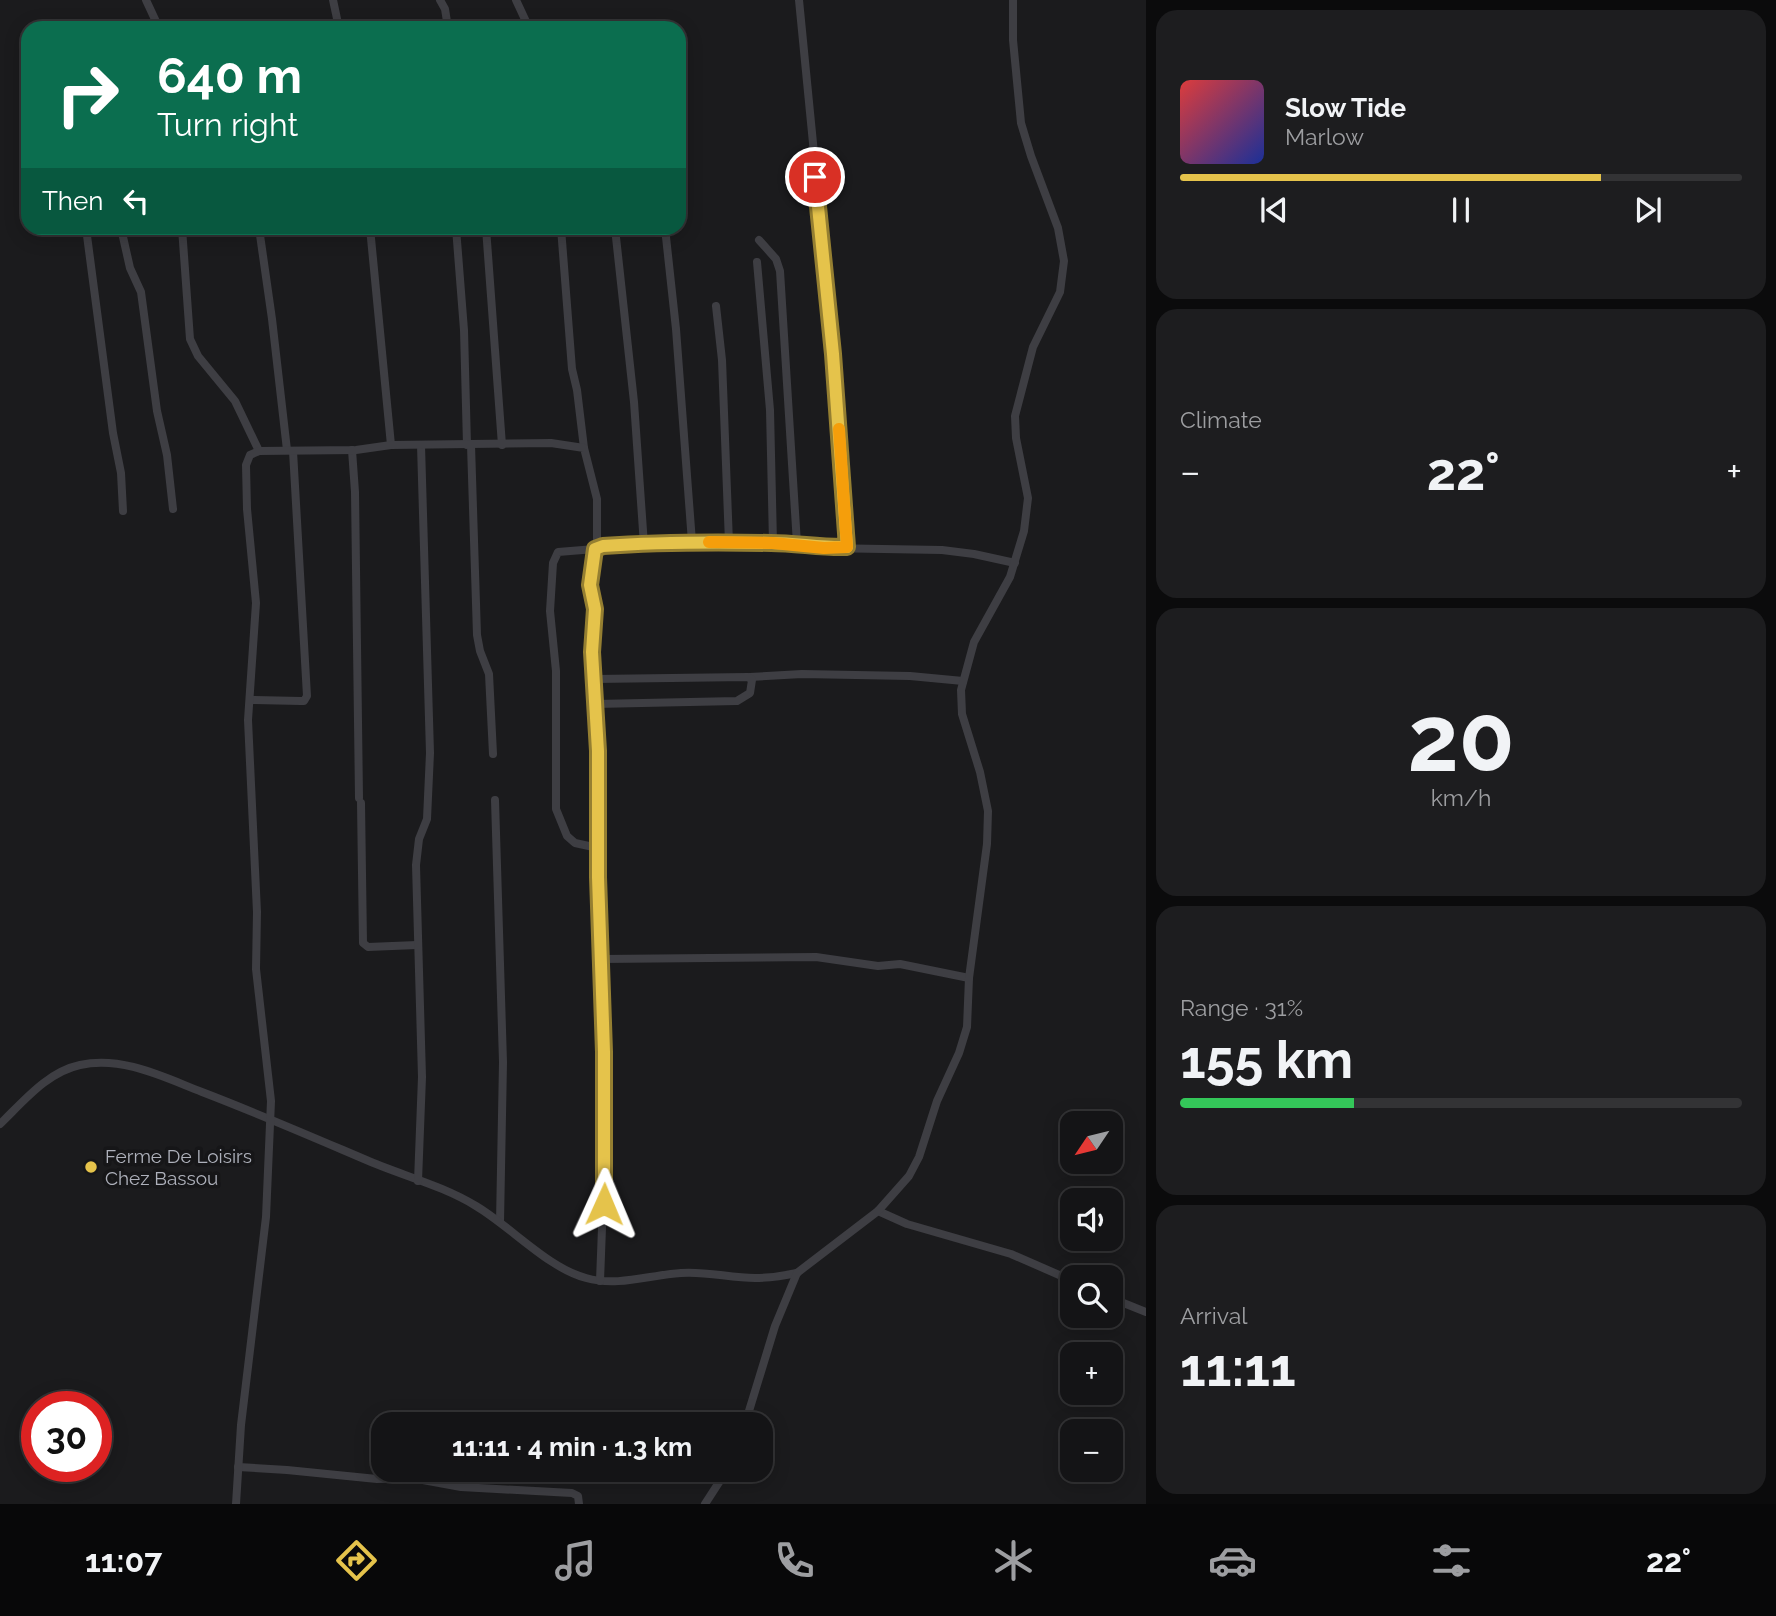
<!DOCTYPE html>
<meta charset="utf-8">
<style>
body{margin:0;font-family:Raleway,sans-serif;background:#1d1d1f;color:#f1f3f6;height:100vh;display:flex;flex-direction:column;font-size:26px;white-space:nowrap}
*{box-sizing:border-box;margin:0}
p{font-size:23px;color:#9d9ea1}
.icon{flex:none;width:38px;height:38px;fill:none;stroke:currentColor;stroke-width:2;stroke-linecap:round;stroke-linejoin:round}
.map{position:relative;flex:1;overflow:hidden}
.side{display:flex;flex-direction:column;gap:10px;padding:10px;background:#0b0b0c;width:630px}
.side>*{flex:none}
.top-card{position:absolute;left:21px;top:21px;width:665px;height:214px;border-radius:21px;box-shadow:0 4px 18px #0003,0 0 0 2px #333335;background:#0b6e4f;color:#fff;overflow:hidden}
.needle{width:46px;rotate:235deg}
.tools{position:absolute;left:1060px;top:1111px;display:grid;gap:14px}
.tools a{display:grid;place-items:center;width:63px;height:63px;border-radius:14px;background:#141416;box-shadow:0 4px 18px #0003,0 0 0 2px #333335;font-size:35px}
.speed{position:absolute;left:21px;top:1391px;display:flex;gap:14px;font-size:35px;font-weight:700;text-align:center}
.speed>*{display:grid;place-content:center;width:91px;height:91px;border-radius:50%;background:#141416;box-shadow:0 4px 18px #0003,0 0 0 2px #333335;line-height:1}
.speed .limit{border:10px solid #d22;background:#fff;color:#111}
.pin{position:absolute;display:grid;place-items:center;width:60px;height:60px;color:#fff;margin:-30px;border:4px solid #fff;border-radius:50%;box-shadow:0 2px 7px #0007}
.me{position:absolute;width:77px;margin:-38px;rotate:1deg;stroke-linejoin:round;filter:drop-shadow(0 0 5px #0008)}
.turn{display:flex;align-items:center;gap:24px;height:147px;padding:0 21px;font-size:32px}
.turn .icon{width:91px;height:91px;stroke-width:2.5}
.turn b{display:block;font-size:49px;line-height:60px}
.then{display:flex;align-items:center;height:66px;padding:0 21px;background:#0003;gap:14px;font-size:26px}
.big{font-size:52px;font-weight:700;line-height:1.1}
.side .tile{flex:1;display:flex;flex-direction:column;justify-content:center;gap:10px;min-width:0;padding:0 24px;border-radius:21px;background:#1d1d1f}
.side .dial{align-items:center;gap:0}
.dial b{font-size:91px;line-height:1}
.song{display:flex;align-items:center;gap:21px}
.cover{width:84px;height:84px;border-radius:10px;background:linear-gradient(135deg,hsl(0 70% 55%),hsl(230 70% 35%))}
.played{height:7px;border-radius:4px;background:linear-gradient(90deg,#e5c34b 75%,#333335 75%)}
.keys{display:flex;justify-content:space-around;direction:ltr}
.heat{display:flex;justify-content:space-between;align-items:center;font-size:38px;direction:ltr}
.charge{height:10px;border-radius:5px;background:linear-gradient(90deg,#34c759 31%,#333335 0)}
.trip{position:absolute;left:371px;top:1412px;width:402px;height:70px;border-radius:21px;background:#141416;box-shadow:0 4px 18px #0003,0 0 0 2px #333335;font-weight:700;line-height:70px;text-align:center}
.tabs{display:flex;height:112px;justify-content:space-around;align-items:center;background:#080809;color:#9d9ea1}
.tabs .icon{width:49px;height:49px}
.tabs .on{color:#e5c34b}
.tabs b{font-size:32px;color:#f1f3f6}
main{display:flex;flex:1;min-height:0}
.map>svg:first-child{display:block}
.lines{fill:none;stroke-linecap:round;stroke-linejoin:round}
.minor{stroke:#3e3e43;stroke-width:8}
.route-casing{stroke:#957f31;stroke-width:18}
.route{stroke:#e5c34b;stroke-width:12}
.slow{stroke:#f59e0b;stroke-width:12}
.poi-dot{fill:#e5c34b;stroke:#161618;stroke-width:2.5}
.labels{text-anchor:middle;stroke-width:7;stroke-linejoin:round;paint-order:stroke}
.poi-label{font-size:19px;fill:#aeb1bb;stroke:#161618;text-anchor:start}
</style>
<main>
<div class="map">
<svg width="1146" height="1504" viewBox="0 0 1146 1504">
<rect width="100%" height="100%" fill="#1b1b1d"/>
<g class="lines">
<g class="minor">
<path d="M146,0L159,28"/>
<path d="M333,0L339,28"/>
<path d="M440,0L445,9L448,28"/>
<path d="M516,0L529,28"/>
<path d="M799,0L832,337L847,546"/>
<path d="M86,228L113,433L121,473L123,511"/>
<path d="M121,228L130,268L141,292L157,411L167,455L173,509"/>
<path d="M182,228L190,339L198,356L235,401L259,451"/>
<path d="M259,228L272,319L287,450"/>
<path d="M370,228L391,445"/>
<path d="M456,228L464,330L467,445"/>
<path d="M486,228L502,445"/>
<path d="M561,228L572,369L577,390L584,448"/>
<path d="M615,228L634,402L644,545"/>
<path d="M666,237L676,329L692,542"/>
<path d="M759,240L776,259L780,271L797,544"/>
<path d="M757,262L770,410L773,543"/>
<path d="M716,306L722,360L729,543"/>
<path d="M471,445L477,635L480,651L489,674L493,754"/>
<path d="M352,450L355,492L359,798"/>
<path d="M750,677L802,674L910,676L963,681"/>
<path d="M594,679L748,677L752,680L750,693L737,701L595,704"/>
<path d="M250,700L301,701H304L307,696L293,451"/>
<path d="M495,800L503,1062L500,1222"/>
<path d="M361,803L363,943L368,947L417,945"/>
<path d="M601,959L816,957L878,966L900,964L969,978"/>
<path d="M0,1124C23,1102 47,1072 80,1065C123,1056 163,1077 202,1092C257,1113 310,1136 364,1159C400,1175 442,1185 476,1206C510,1226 548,1268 586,1278C618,1287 649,1275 681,1273C706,1271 730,1278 755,1278C769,1278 783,1276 797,1273"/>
<path d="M418,1181L422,1077L416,865L419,839L427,819L430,753L421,445"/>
<path d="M878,1211L907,1224L1011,1254L1073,1281"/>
<path d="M600,1281L605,1148L603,1007L598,877V751L592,652L595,609L590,585L595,549L603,546L692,542L773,543L824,548L942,550L974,554L1015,563"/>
<path d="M1111,1298L1146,1312"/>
<path d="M745,1424L775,1326L797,1273L878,1211L909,1176L919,1157L937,1101L959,1053L967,1027L969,978L987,844L988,811L980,772L962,714L961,690L974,642L1010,577L1024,531L1028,498L1016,438L1015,416L1033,347L1060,292L1064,261L1058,228L1031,156L1021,123L1013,40V0"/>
<path d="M238,1467L287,1470L377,1479L412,1478L461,1487L572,1493L578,1496L579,1504"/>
<path d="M236,1504L241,1425L266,1217L271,1101L256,969L257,912L248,720L256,603L247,509L246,465L250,455L259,451L356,450L391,445L551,443L584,448L597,499V544L595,549L558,552L553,563L550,611L556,671V809L567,836L575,843L598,848"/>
<path d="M705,1504L727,1470"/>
</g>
</g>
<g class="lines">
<g class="route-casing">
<path id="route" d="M604,1204V1052L598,877V751L592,652L595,609L590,585L595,549L603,546C659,542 716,542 771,543C797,543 821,548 847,547L833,354L815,177"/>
</g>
<use href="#route" class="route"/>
<path class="slow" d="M709,542L773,543L824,548L847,547L839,429"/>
</g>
<circle class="poi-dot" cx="91" cy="1167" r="7"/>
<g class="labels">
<g class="poi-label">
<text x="105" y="1163">Ferme De Loisirs<tspan x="105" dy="22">Chez Bassou</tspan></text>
</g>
</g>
</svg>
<div class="tools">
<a><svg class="needle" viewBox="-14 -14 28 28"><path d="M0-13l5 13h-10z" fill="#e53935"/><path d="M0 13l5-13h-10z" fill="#9d9ea1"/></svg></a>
<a><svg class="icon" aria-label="sound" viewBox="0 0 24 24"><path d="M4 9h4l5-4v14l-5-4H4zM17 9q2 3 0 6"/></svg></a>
<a><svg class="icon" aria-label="search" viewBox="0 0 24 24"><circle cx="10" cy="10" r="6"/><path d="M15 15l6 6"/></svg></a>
<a>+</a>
<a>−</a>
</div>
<div class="speed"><div class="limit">30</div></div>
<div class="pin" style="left:815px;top:177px;background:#d93025"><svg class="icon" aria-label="arrive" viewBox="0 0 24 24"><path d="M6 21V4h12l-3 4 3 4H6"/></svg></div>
<svg class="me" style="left:604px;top:1204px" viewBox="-20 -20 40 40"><path d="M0-17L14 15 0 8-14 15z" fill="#e5c34b" stroke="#fff" stroke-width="4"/></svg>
<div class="trip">11:11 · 4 min · 1.3 km</div>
<div class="top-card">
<div class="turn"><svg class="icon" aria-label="right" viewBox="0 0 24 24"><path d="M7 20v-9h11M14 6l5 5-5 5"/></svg><div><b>640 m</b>Turn right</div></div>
<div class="then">Then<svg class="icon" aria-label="left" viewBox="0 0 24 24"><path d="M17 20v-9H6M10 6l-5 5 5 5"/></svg></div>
</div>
</div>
<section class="side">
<div class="tile">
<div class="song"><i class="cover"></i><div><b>Slow Tide</b><p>Marlow</p></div></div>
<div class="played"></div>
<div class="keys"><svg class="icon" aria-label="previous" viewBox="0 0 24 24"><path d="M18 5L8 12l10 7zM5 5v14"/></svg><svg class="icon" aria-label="pause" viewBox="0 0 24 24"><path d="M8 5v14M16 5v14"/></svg><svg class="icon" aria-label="next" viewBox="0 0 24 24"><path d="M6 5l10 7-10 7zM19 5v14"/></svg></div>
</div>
<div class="tile"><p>Climate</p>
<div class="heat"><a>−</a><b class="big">22°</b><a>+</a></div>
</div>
<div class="tile dial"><b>20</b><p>km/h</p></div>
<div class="tile"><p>Range · 31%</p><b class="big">155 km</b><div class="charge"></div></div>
<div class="tile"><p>Arrival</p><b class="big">11:11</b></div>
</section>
</main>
<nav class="tabs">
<b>11:07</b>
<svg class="icon on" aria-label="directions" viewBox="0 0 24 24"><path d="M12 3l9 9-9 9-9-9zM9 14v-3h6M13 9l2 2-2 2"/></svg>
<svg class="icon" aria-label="music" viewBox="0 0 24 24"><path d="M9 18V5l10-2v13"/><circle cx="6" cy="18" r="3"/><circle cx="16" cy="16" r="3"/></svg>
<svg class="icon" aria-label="phone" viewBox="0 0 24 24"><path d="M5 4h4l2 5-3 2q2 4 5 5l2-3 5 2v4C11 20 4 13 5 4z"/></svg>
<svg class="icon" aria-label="climate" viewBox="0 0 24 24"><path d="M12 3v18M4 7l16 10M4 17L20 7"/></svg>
<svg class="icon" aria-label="car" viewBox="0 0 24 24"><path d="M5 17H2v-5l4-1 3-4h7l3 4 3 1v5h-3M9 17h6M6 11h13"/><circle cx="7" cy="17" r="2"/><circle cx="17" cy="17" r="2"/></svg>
<svg class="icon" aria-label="filters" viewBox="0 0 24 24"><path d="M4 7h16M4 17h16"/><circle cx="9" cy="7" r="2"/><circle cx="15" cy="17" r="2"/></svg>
<b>22°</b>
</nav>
